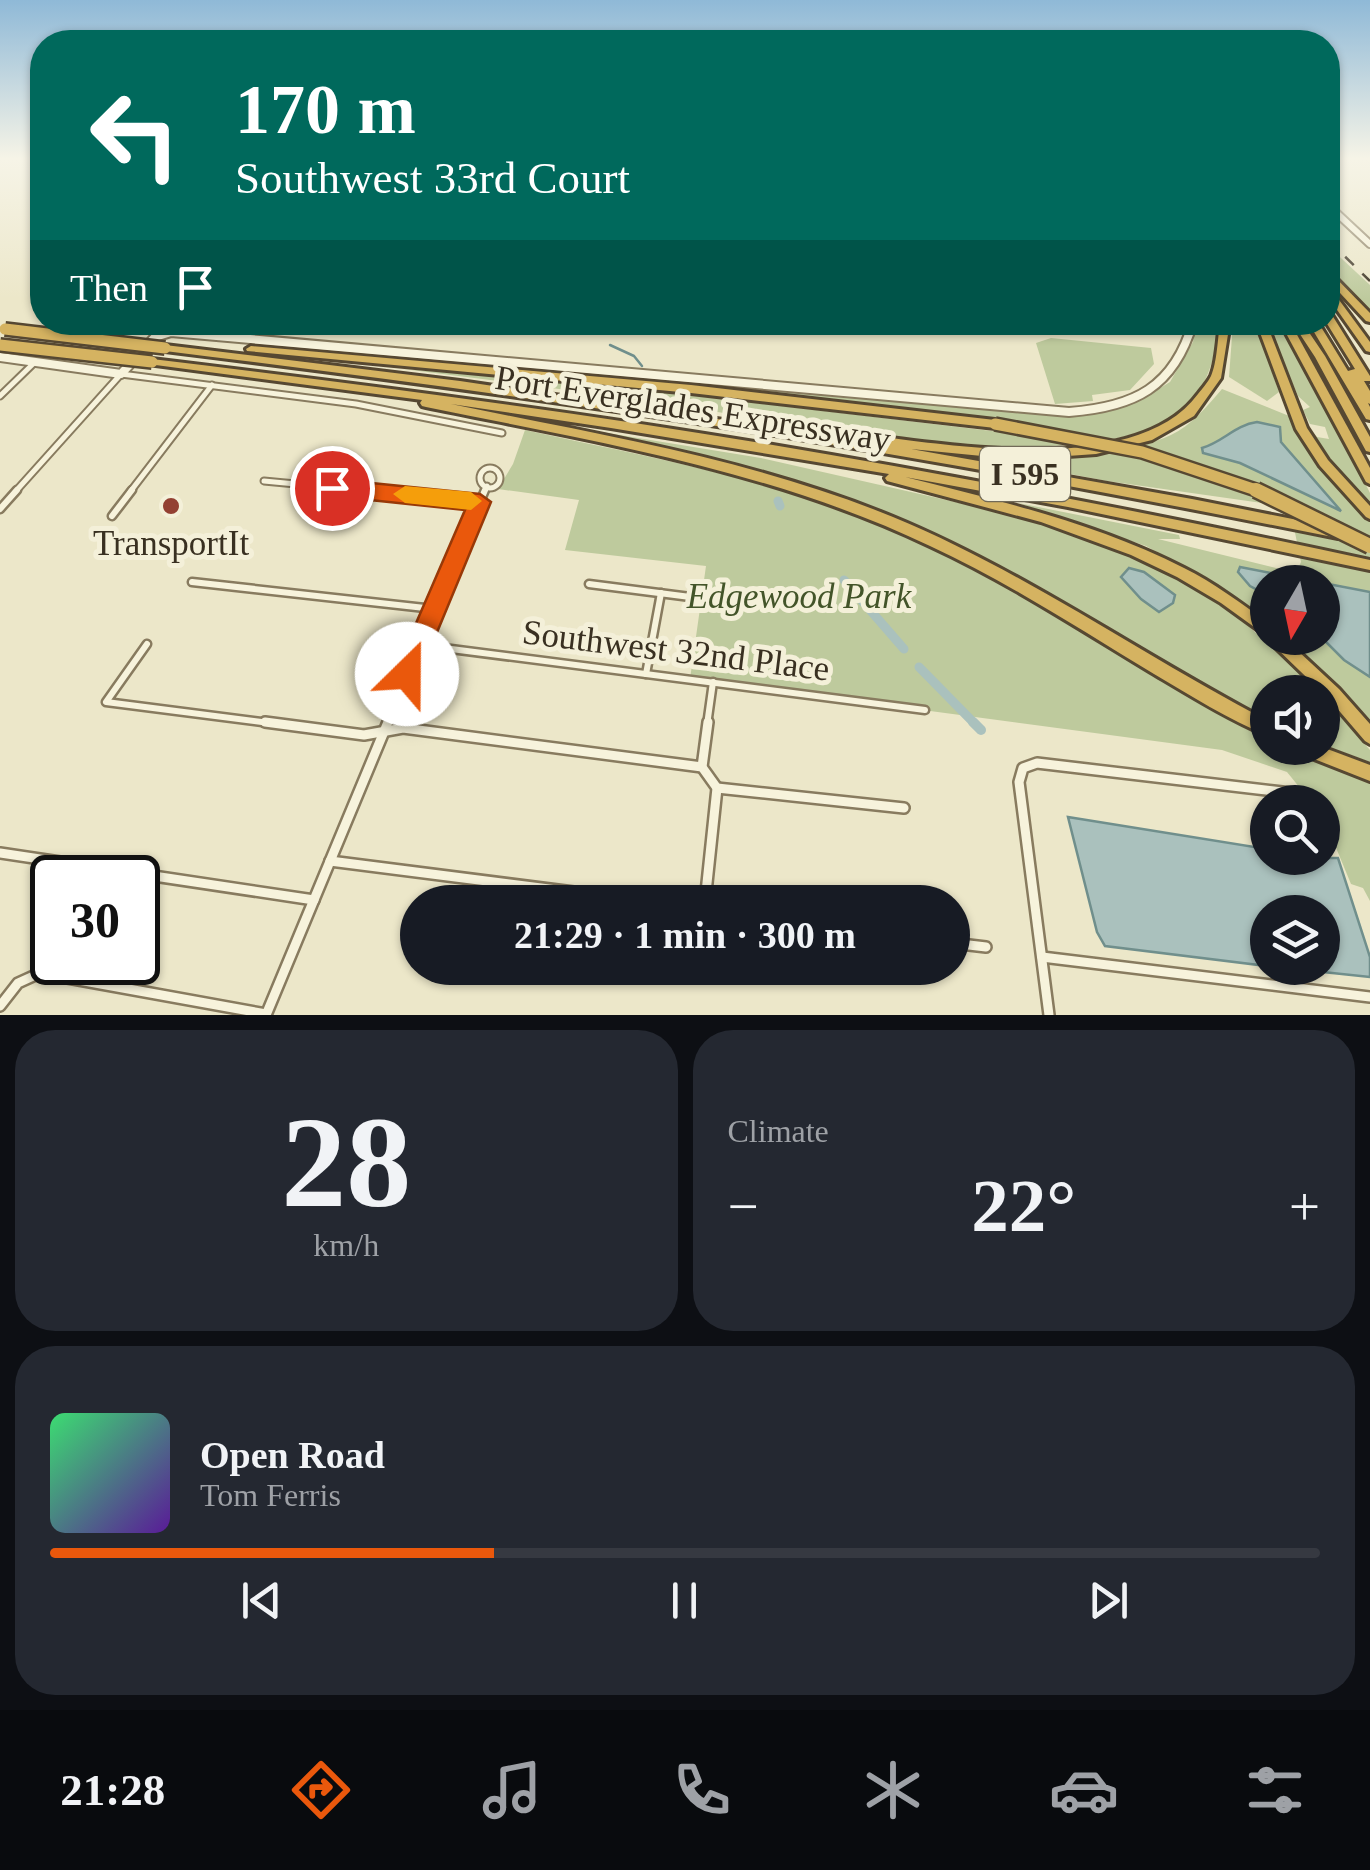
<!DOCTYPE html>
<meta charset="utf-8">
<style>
body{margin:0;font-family:"Times New Roman",serif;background:#242831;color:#f1f3f6;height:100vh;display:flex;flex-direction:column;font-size:38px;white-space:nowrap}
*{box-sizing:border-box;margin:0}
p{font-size:32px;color:#9ea1a6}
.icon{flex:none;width:55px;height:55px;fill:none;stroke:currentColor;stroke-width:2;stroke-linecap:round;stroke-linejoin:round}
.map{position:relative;height:1015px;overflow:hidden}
.side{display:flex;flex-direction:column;gap:15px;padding:15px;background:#0d0f14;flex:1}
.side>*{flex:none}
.hud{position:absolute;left:30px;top:30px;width:1310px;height:305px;border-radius:40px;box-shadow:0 2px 8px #0004;background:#00695c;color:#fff;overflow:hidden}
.needle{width:65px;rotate:189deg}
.fabs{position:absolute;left:1250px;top:565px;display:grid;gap:20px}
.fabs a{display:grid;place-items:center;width:90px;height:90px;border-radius:50%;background:#171b24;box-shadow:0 2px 8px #0004;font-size:50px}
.speed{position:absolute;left:30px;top:855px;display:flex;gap:20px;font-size:50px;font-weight:700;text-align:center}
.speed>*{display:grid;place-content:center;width:130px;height:130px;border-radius:50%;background:#171b24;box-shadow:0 2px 8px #0004;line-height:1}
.speed .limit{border:5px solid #111;border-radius:15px;background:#fff;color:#111}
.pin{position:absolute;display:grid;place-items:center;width:85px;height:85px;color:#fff;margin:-42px;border:5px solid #fff;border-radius:50%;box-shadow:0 2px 10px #0007}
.me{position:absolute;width:110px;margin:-55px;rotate:23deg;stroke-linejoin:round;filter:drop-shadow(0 0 8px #0008)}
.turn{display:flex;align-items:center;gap:35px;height:210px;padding:0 40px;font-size:45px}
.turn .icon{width:130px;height:130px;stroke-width:2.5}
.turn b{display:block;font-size:70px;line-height:85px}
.then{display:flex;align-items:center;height:95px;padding:0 40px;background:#0003;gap:20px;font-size:38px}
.big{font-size:75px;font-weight:700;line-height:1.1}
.side .card{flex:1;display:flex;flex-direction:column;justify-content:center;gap:15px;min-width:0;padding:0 35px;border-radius:40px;background:#242831}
.side .dial{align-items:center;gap:0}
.dial b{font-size:130px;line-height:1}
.song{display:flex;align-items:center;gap:30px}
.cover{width:120px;height:120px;border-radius:15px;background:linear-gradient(135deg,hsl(140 70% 55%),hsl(270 70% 35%))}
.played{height:10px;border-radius:5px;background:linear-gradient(90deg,#ea580c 35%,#363941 35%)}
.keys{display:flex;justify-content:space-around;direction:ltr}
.heat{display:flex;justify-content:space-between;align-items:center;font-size:55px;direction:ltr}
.side .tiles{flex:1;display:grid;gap:15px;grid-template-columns:1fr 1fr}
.card:last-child{grid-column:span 2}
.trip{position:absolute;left:400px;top:885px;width:570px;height:100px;border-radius:50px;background:#171b24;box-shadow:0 2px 8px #0004;font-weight:700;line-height:100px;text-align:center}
.tab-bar{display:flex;height:160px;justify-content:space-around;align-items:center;background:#090b0e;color:#9ea1a6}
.tab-bar .icon{width:70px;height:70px}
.tab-bar .on{color:#ea580c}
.tab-bar b{font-size:45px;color:#f1f3f6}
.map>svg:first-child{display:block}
.green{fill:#beca9d}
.water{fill:#aac1bd;stroke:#708f8c;stroke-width:2.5}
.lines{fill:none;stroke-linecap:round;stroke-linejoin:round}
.stream{stroke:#708f8c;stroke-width:2.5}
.canal-far1{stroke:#aac1bd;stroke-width:9}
.canal{stroke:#aac1bd;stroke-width:10}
.taxiway{fill:#928c75;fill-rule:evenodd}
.minor-far2-casing{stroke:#887b5f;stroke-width:9}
.minor-far1-casing{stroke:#887b5f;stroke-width:11}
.minor-casing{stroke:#887b5f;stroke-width:14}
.tertiary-far1-casing{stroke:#887b5f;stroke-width:10}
.tertiary-casing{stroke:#887b5f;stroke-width:12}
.motorway-casing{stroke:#564832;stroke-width:6}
.minor-far2{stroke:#f7f3dc;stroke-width:5}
.minor-far1{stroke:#f7f3dc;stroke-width:6}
.minor{stroke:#f7f3dc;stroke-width:9}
.tertiary-far1{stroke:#f7f3dc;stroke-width:6}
.tertiary{stroke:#f7f3dc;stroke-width:8}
.motorway{fill:#d5b361;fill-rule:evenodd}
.rail{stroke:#393021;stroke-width:2.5;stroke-dasharray:12 12;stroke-linecap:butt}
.motorway-bridge-far1-casing{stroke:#564832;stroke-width:16;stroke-linecap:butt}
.motorway-bridge-casing{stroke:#564832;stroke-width:19;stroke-linecap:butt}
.motorway-bridge-far1{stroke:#d5b361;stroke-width:11}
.motorway-bridge{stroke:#d5b361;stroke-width:14}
.route{fill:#ea580c;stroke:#983908;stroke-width:2.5}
.slow{fill:#f59e0b}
.poi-dot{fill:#934032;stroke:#f4f0d9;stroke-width:4}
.labels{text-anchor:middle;stroke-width:10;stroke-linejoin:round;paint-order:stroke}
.shield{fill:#f4f0d9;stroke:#716a58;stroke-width:2.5}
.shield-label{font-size:32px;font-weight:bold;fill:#393021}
.street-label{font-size:35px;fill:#393021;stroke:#f4f0d9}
.poi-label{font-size:35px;fill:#393021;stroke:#f4f0d9}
.park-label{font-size:35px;font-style:italic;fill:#435429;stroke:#f4f0d9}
</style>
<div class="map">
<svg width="1370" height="1015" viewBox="0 0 1370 1015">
<rect width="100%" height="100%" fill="#ece7c9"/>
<g class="green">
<path d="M1328,246L1370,285V318L1328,276Z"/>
<path d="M1196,323H1219C1214,363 1207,396 1169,419C1064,481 789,422 667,404C579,391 491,380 403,369L590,383L1000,432L1002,420L659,379L926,404L1071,415L1103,412L1137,402L1170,382L1193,342Z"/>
<path d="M1233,323H1255L1279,392L1267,401L1229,377Z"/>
<path d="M1266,323H1285L1370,493V725L1344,693L1282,638H1322V582H1268L1267,625L1198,575L1146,546L1018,503L1179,535L1180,539H1158L1288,571L1298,569L1301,562L1291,513L1269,504L1107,481L964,454C1032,459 1106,464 1171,435C1191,426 1208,405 1222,389L1304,422L1317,437L1329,439L1325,427L1310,424L1303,410L1310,407L1298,396Z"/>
<path d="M1051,338L1151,348L1154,364L1130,390L1092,395L1093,401L1055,404L1036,343Z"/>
<path d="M558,425L761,458L1048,523L1147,561L1236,615L1321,692H1268L1267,720C1135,652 1013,561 874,507C772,468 664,448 558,425Z"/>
<path d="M525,430C666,461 809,485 939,550C1052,607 1155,682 1267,739L1268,748H1286L1370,782V901L1363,888L1351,884L1332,838L1335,812L1326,803L1304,793L1287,772L1222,750L690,679L706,566L565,550L579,500L498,489L513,464Z"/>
<path d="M1322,695L1370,750V762L1323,745Z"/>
</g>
<g class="water">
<path d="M1257,422L1280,427L1281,442L1341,511L1240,463L1203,453L1202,448C1223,442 1235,425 1257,422Z"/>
<path d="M1240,567L1370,592V677L1344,660L1322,638V582H1268L1267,595L1250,586L1238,572Z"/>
<path d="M1129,568L1144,572L1175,595L1173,603L1159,612L1141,599L1121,577Z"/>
<path d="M1068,817L1267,849L1268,858H1338L1370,957V977L1285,968H1322V912H1268L1267,966L1105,946L1097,932Z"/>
</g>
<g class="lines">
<g class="stream">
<path d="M497,322L596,333"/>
<path d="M610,345L634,356L642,366"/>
</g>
<g class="canal-far1">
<path d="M778,501L780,506"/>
<path d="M844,580L904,649"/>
<path d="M919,667L976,725"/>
</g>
<path class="canal" d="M973,722L981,730"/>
<path class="taxiway" d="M28,157H42V162L30,160Z"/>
<g class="minor-far2-casing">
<g id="minor-far2">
<path d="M0,396L35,362"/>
<circle cx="490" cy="478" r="10"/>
<path d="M264,481L380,492"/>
<path d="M15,492L121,374L356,404L502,433"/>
<path d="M130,492L212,385"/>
<path d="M484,492L487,486"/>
</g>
</g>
<g class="minor-far1-casing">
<g id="minor-far1">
<path d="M355,490L480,502"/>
<path d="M0,509L17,490"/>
<path d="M112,516L132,490"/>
<path d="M192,582L434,609"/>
<path d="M589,584L698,598"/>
<path d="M147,644L106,702L285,725"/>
<path d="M420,645L925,710"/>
<path d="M646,674L661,593"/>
<path d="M387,725L485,490"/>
<path d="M707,725L713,682"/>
</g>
</g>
<g class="minor-casing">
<g id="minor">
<path d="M265,722L364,735L403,728L702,767"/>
<path d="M717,788L904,808"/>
<path d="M0,853L314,900"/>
<path d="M330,861L652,902"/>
<path d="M705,902L717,788L702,767L708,722"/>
<path d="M952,943L986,947"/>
<path d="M1042,957L1370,997"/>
<path d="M0,1006L18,983L40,973L266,1014"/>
<path d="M266,1015L388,722"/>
<path d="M1049,1015L1019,782L1023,768L1037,763L1291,793"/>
</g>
</g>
<g class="tertiary-far1-casing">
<path id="tertiary-far1" d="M1328,205L1370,244"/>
</g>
<g class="tertiary-casing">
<path id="tertiary" d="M0,357L121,374L155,337L171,332L1069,412C1134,407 1174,388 1193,322"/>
</g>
<g class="motorway-casing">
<g id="motorway">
<path d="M1328,272L1331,273L1370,313V322L1366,321L1328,280Z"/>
<path d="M1328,288L1331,289L1370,342V352L1366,351L1328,297Z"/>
<path d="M1328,314L1332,315L1370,376V381H1364L1370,391V404L1368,403L1370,407V420L1366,419L1308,322H1318L1348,371L1355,369L1326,322Z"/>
<path d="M1220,322H1230L1221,378L1194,416L1152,440L1096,454L1039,458L982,456L911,449L1192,499L1338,528L1343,529L1344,533L1343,537L1338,538C1143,499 947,462 750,431C555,401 360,375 165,351L160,348L165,345L460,381L879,443V438L883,437C968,448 1140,473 1198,394C1202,389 1208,382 1211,376C1217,363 1218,337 1220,322Z"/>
<path d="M1256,322H1266L1307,428L1328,460L1370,506V519L1366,517L1320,466L1296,429Z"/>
<path d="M1280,322H1290L1370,468V484L1366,482Z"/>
<path d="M1292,322H1302L1325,356L1370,437V452L1366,451L1315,357Z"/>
<path d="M251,346L691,385L995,420L1001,424L995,428L691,393L247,351L246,349Z"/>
<path d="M152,359C358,384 563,410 767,444C969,478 1170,517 1370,560V570L1068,507L905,477C1000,501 1096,523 1184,568C1214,583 1241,603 1268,623V637L1221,603L1177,577L1131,555L1041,522L887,481L885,478L889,474L611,428L451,404C600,435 752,459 893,517C1024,571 1142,655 1268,721V736C1228,719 1191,696 1154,674C1081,630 1008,582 930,546C771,470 597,442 426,407L422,406L420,403L422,400L148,364V360Z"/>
<path d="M1268,638H1284L1339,689L1370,724V744L1365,741L1329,699L1270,642Z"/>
<path d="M1322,747L1370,765V781L1299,753L1297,748Z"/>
</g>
</g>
<use href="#minor-far2" class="minor-far2"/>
<use href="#minor-far1" class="minor-far1"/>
<use href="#minor" class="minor"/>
<use href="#tertiary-far1" class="tertiary-far1"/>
<use href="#tertiary" class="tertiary"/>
<use href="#motorway" class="motorway"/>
<path class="rail" d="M1328,240L1370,281"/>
<g class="motorway-bridge-far1-casing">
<g id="motorway-bridge-far1">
<path d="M5,329L165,348"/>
<path d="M0,345L152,362"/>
<path d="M995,424L1142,452L1262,492"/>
</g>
</g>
<g class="motorway-bridge-casing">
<path id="motorway-bridge" d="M1256,490L1370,546"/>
</g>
<use href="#motorway-bridge-far1" class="motorway-bridge-far1"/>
<use href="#motorway-bridge" class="motorway-bridge"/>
</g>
<linearGradient id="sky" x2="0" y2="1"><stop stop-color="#8fb9d7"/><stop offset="0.53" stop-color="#f6f4e7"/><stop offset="1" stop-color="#f6f4e7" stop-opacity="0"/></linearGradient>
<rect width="1370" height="299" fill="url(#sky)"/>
<path class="route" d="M332,479L480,494L491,502L416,683L407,687L398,683L394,674L465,510L332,496L321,488Z"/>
<path class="slow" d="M405,486L471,492L482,501L471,510L405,503L393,494Z"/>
<circle class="poi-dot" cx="171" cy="506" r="10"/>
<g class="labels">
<rect class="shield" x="980" y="447" width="90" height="54" rx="8"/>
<g class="shield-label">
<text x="1025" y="485">I 595</text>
</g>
<g class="street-label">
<text transform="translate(693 408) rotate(9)" y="12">Port Everglades Expressway</text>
<text transform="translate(676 650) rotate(7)" y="12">Southwest 32nd Place</text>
</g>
<g class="poi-label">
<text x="171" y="555">TransportIt</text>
</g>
<g class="park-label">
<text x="799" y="608">Edgewood Park</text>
</g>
</g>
</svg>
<div class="fabs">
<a><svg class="needle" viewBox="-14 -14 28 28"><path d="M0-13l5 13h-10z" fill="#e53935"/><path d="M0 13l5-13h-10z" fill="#9ea1a6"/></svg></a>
<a><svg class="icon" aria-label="sound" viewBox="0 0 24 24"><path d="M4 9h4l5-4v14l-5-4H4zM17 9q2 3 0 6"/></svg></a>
<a><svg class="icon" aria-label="search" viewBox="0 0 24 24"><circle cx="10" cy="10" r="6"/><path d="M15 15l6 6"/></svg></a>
<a><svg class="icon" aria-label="layers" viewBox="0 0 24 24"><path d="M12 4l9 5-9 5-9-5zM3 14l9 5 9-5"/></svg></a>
</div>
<div class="speed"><div class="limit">30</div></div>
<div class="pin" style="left:332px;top:488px;background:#d93025"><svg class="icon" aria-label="arrive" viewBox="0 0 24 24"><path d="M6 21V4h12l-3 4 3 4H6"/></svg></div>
<svg class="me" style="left:407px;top:674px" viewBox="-20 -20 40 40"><circle r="19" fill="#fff"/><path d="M0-13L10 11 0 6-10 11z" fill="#ea580c"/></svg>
<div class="trip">21:29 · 1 min · 300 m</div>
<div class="hud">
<div class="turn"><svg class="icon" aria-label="left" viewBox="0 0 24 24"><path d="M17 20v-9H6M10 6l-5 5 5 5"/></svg><div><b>170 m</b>Southwest 33rd Court</div></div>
<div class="then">Then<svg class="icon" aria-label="arrive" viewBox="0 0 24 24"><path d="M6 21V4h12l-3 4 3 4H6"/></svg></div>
</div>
</div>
<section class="side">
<div class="tiles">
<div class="card dial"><b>28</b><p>km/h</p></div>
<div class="card"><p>Climate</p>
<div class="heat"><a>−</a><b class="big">22°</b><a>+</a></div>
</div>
<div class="card">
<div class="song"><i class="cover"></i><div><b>Open Road</b><p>Tom Ferris</p></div></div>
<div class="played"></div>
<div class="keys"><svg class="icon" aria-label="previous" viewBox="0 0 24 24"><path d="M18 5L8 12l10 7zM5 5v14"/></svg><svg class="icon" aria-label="pause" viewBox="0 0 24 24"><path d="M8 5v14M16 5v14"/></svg><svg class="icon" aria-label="next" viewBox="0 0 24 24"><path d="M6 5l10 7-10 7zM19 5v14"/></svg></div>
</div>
</div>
</section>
<nav class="tab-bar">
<b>21:28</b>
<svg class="icon on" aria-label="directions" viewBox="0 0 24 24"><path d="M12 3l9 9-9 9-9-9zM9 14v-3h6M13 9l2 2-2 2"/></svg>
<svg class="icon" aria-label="music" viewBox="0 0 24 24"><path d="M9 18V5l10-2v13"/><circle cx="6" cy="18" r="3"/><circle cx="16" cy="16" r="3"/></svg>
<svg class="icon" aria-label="phone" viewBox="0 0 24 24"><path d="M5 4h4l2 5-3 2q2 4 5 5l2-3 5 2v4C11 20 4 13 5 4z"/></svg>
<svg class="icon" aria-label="climate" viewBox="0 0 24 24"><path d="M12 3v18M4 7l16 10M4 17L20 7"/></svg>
<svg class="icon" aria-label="car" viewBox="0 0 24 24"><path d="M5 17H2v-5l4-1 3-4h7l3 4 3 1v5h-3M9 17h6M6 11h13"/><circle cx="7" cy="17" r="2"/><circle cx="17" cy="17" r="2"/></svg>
<svg class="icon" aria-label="filters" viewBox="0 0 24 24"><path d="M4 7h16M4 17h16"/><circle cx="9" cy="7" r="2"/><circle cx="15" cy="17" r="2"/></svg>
</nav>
